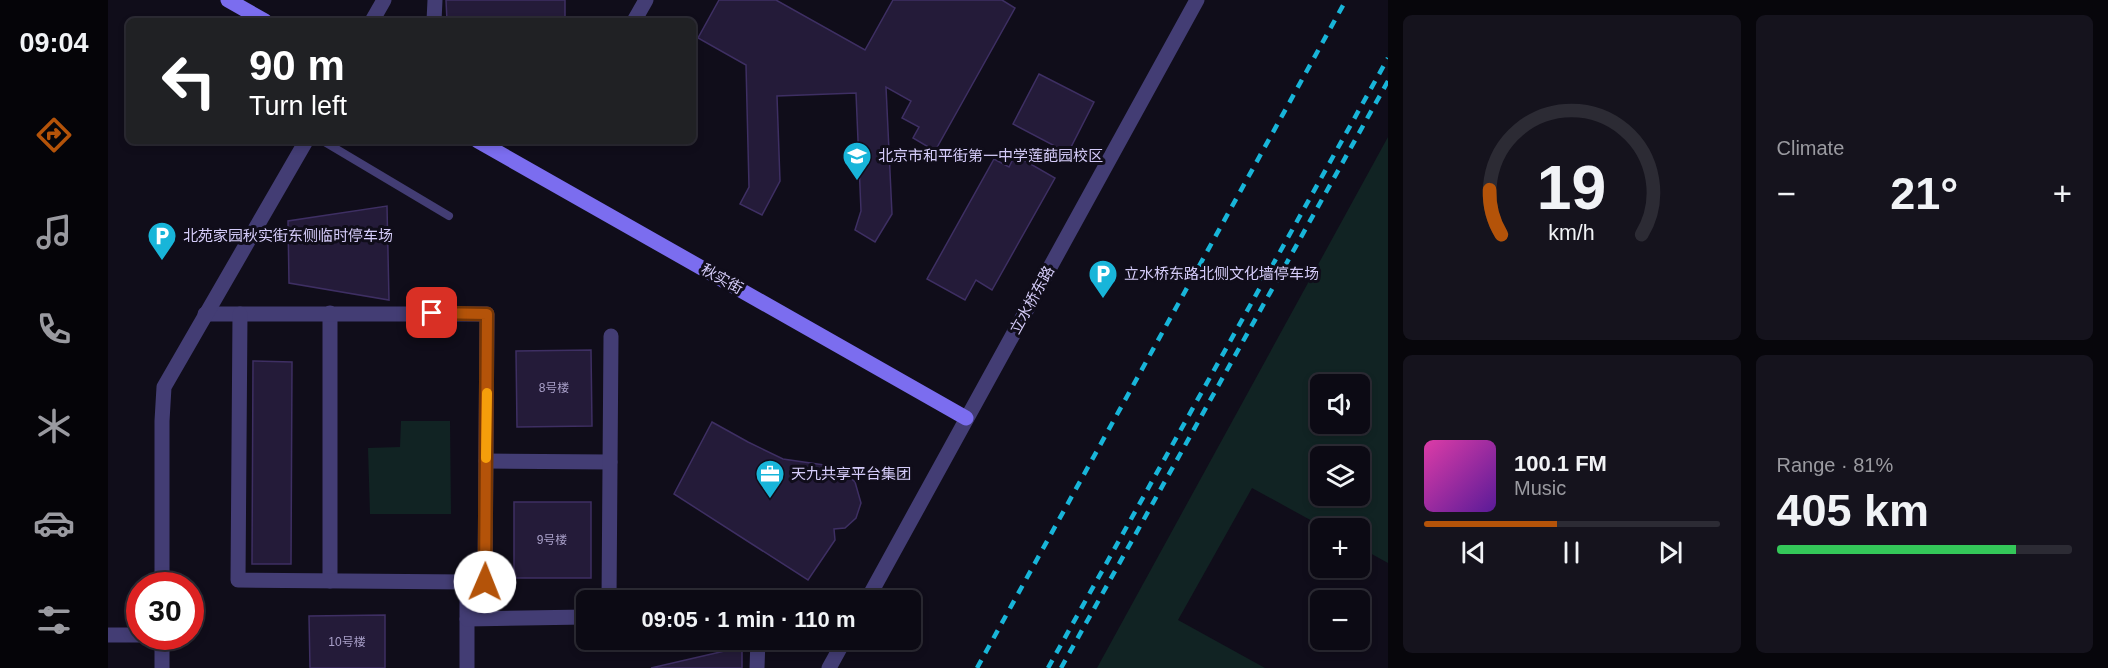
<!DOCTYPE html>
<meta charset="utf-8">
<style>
body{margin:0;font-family:Helvetica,"Noto Sans SC",sans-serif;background:#15131d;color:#f1f3f6;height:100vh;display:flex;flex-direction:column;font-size:22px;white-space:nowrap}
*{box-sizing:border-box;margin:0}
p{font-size:20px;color:#9a9aa0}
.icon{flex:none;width:33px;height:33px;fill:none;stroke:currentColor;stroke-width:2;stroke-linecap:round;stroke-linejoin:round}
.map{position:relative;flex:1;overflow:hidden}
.details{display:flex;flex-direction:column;gap:15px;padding:15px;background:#07060b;width:720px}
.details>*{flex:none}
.top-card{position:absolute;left:18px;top:18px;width:570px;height:126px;border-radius:9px;box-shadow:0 3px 9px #0003,0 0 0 2px #2c2b34;background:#202124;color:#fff;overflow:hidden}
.buttons{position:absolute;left:1202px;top:374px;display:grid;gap:12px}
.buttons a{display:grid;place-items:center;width:60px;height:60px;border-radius:9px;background:#0c0a14;box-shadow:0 3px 9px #0003,0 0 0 2px #2c2b34;font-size:30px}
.speed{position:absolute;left:18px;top:572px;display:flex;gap:12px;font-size:30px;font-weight:700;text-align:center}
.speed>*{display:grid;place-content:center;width:78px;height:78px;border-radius:50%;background:#0c0a14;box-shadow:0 3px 9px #0003,0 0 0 2px #2c2b34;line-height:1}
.speed .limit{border:9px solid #d22;background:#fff;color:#111}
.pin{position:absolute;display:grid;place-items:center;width:51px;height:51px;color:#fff;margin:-26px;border-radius:12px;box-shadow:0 3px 9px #0006}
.me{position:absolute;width:66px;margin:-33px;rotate:1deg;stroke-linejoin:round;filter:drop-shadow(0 0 4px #0008)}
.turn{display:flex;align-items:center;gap:21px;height:126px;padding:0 24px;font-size:27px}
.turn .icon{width:78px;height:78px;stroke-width:2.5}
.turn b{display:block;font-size:42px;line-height:51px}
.big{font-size:45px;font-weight:700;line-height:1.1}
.details .card{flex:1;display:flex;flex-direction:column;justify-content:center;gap:9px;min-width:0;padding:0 21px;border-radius:9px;background:#15131d}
.details .dial{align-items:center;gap:0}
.dial svg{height:156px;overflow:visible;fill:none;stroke:#2c2b34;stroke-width:7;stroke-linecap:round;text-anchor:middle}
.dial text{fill:#f1f3f6;stroke:none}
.song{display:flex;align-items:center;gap:18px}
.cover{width:72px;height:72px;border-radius:9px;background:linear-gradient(135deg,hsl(320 70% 55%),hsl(270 70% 35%))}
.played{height:6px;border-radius:3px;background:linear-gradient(90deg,#b45309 45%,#2c2b34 45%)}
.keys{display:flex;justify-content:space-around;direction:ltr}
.heat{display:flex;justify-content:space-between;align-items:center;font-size:33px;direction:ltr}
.charge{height:9px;border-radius:4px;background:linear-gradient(90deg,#34c759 81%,#2c2b34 0)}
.details .tiles{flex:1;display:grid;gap:15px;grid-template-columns:repeat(2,1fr)}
.trip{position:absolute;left:468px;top:590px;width:345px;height:60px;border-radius:9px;background:#0c0a14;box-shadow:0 3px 9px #0003,0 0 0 2px #2c2b34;font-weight:700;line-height:60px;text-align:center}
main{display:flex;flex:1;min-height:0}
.menu{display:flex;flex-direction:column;width:108px;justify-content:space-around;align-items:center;background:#050408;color:#9a9aa0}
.menu .icon{width:42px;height:42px}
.menu .selected{color:#b45309}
.menu b{font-size:27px;color:#f1f3f6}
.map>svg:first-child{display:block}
.green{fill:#112323;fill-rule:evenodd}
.building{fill:#241b39;stroke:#3e2f63;stroke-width:1.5}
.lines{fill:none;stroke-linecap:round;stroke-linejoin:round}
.lane{stroke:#433d74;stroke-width:8}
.street{stroke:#433d74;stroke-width:15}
.secondary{stroke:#7b6def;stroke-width:15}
.rail{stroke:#18b5d9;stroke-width:4.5;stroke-dasharray:9 8;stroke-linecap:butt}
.route-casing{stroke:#753606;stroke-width:15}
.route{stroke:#b45309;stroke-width:10}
.slow{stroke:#f59e0b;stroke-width:10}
.labels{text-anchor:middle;stroke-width:6;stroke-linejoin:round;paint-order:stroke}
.number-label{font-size:12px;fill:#a9a0c9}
.poi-label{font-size:15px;fill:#d5ccf9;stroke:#100d1a;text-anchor:start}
.street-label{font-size:15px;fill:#d5ccf9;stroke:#100d1a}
</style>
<main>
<nav class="menu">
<b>09:04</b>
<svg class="icon selected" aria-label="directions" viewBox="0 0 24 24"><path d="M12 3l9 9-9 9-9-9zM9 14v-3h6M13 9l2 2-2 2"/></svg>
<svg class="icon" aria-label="music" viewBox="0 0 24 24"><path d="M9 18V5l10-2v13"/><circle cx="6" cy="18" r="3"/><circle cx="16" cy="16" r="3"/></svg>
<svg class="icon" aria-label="phone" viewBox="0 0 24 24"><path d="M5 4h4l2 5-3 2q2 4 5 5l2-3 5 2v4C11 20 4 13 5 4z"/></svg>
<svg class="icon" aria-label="climate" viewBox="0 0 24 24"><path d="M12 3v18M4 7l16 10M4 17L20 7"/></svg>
<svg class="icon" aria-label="car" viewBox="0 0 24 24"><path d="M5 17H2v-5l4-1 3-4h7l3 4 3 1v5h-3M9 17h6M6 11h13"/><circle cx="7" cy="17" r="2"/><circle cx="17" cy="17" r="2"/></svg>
<svg class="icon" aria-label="filters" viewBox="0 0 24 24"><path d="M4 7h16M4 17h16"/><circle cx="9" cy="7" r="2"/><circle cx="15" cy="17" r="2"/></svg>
</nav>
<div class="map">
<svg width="1280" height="668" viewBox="0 0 1280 668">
<rect width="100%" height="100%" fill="#100d1a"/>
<g class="green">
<path d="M1280,137V563L1251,547V528H1217L1144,488L1070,620L1157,668H989ZM1212,384H1251V423H1212ZM1212,456H1251V495H1212Z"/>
<path d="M293,421H342L343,514H262L260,448L292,447Z"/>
</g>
<g class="building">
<path d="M338,0H457V21H339Z"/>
<path d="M611,0H668L757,50L785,0H894L907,8L827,151L805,138L811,127L794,118L803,101L778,87L784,214L767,242L747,230L753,211L748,93L669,96L672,181L654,215L632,204L641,187L638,65L590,38Z"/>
<path d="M931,74L986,102L960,153L905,124Z"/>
<path d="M907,155L947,178L884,290L868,280L857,300L819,279L886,159L901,167Z"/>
<path d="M279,206L281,300L181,283L180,221Z"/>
<path d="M483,350L484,426L409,427L408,351Z"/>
<path d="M145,361L184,362L183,564H144Z"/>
<path d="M604,422L640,442L675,459L730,467L747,482L753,503L748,518L737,528L726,529L727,540L700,580L566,494Z"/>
<rect x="406" y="502" width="77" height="76"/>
<path d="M277,615V668H202L201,616Z"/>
<path d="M634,647V668H543Z"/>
</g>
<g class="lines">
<path class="lane" d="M215,141L341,216"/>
<g class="street">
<path d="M264,21L276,0"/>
<path d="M326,21L327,0"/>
<path d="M526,21L538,0"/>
<path d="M222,313V581"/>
<path d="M97,314H379L377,582"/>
<path d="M132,314L130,580L359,582V668"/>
<path d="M378,461L502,462"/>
<path d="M368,582H377V618"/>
<path d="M54,585V421L56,387L198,141"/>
<path d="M501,600L503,336"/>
<path d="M759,600L1089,0"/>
<path d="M359,619L478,617"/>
<path d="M0,635H32"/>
<path d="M54,636V668"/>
<path d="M649,668L650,639"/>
<path d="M721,668L737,639"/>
</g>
<g class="secondary">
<path d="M120,0L157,21"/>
<path d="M370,141L858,418"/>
</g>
<g class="rail">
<path d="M869,668L1238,0"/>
<path d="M940,668L1280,58"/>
<path d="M953,668L1280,81"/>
</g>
</g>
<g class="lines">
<g class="route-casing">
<path id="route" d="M324,313L379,314L377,582"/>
</g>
<use href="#route" class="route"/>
<path class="slow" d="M378,458L379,393"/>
</g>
<defs>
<g id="school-pin" transform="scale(1.5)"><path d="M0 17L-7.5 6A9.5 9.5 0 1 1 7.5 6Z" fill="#18b5d9" stroke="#100d1a"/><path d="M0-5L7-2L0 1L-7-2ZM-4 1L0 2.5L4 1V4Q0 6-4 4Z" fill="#fff"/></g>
<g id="parking-pin" transform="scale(1.5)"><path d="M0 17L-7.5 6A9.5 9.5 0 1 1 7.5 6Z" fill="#18b5d9" stroke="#100d1a"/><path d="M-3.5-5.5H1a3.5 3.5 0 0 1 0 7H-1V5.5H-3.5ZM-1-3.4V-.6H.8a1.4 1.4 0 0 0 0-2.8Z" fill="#fff"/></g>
<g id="office-pin" transform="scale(1.5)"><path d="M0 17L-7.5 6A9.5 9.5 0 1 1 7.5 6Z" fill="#18b5d9" stroke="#100d1a"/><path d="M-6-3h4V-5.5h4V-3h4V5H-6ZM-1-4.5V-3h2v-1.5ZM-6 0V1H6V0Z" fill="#fff"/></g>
</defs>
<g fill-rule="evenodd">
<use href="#school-pin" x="749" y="156"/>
<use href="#parking-pin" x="54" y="236"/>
<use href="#parking-pin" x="995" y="274"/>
<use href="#office-pin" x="662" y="474"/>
</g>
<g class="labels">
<g class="number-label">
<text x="446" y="392">8号楼</text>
<text x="444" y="544">9号楼</text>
<text x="239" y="646">10号楼</text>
</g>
<g class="poi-label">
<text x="770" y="161">北京市和平街第一中学莲葩园校区</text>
<text x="75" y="241">北苑家园秋实街东侧临时停车场</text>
<text x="1016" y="279">立水桥东路北侧文化墙停车场</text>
<text x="683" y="479">天九共享平台集团</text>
</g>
<g class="street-label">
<text transform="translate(614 279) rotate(29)" y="5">秋实街</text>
<text transform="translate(924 300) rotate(-61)" y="5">立水桥东路</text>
</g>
</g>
</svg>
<div class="buttons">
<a><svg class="icon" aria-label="sound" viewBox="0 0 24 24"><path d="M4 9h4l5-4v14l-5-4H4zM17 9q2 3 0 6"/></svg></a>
<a><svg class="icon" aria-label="layers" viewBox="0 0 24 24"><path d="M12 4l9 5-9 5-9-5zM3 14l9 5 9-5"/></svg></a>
<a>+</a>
<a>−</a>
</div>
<div class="speed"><div class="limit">30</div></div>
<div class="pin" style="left:324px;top:313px;background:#d93025"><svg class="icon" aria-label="arrive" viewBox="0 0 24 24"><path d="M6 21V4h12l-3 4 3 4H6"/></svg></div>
<svg class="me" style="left:377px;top:582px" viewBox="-20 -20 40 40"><circle r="19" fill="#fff"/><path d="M0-13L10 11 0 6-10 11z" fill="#b45309"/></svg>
<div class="trip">09:05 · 1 min · 110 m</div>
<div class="top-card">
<div class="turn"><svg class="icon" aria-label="left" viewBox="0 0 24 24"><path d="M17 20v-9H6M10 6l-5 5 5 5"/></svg><div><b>90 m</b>Turn left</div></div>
</div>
</div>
<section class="details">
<div class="tiles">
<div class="card dial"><svg viewBox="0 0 100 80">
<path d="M14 69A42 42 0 1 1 86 69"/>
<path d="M14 69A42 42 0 0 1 8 46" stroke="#b45309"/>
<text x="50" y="56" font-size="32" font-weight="700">19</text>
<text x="50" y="72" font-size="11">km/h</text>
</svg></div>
<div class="card"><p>Climate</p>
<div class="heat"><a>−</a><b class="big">21°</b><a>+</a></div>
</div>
<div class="card">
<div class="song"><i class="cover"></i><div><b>100.1 FM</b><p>Music</p></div></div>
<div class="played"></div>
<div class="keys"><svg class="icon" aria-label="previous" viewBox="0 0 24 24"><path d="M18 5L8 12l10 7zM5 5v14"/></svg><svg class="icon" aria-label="pause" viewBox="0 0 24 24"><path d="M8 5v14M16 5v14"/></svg><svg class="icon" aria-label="next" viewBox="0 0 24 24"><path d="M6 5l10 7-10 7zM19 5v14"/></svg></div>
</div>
<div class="card"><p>Range · 81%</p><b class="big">405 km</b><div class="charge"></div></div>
</div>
</section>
</main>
